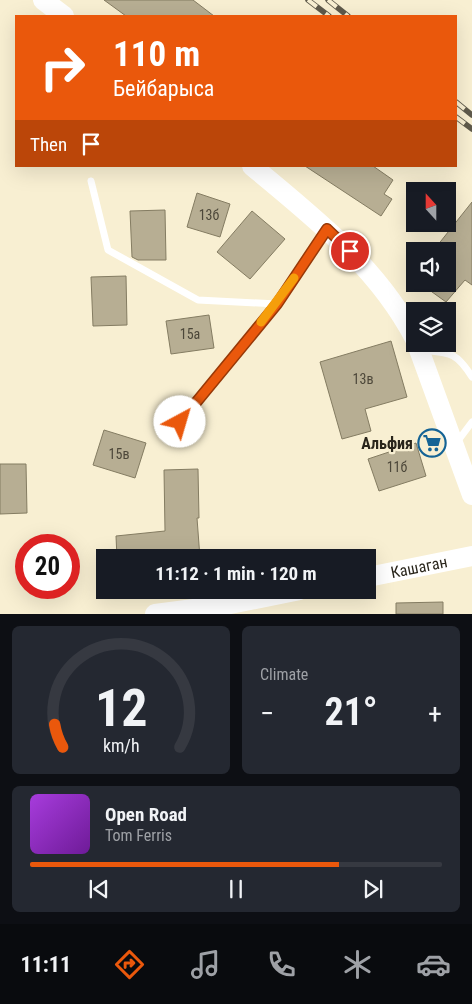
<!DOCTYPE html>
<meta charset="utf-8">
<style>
body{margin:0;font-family:"Roboto Condensed",sans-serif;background:#242831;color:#f1f3f6;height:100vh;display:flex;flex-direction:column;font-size:19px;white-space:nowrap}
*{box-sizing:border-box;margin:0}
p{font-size:16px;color:#9ea1a6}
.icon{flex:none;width:28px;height:28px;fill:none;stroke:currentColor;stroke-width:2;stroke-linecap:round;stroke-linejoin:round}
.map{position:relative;height:614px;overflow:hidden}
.details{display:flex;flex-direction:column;gap:12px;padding:12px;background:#0d0f14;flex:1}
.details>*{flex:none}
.hud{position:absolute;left:15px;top:15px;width:442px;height:152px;border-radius:0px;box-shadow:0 5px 20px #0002;background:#ea580c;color:#fff;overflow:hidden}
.needle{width:32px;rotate:339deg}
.controls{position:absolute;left:406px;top:182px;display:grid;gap:10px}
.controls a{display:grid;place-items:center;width:50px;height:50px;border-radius:0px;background:#171b24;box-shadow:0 5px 20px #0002;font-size:25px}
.speed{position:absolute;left:15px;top:534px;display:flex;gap:10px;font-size:25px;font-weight:700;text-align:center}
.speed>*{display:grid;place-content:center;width:65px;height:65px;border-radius:50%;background:#171b24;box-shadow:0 5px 20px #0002;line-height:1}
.speed .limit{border:8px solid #d22;background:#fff;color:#111}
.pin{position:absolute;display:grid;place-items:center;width:42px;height:42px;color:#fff;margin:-21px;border:2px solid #fff;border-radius:50%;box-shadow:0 1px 5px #0007}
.me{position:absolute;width:55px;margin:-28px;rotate:39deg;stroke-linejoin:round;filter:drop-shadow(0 0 4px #0008)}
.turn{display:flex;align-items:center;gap:18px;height:105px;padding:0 15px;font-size:22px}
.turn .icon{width:65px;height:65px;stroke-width:2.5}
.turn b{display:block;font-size:35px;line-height:42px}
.then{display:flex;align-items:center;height:48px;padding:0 15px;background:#0003;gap:10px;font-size:19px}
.big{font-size:38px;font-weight:700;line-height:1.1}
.details .widget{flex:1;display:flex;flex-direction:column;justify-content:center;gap:8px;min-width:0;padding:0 18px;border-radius:8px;background:#242831}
.details .dial{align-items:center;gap:0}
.dial svg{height:130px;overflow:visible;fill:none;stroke:#363941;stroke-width:7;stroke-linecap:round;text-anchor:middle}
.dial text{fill:#f1f3f6;stroke:none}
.song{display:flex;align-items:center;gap:15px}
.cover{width:60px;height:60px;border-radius:8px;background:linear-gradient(135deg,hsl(280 70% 55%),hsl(280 70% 35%))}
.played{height:5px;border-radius:2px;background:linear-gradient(90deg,#ea580c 75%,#363941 75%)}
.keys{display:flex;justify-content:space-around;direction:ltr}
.heat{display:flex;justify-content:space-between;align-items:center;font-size:28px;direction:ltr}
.details .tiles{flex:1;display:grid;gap:12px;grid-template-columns:1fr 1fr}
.widget:last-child{grid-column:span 2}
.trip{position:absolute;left:96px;top:549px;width:280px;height:50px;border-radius:0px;background:#171b24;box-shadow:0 5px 20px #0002;font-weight:700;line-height:50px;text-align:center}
.dock{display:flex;height:80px;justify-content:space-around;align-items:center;background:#090b0e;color:#9ea1a6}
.dock .icon{width:35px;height:35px}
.dock .active{color:#ea580c}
.dock b{font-size:22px;color:#f1f3f6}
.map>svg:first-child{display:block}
.building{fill:#b7ae93;stroke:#847c62}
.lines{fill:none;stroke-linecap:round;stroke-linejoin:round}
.lane{stroke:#fff;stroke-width:7}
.secondary{stroke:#fff;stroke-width:20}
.rail-casing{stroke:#5f5a4b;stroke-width:5.5}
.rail{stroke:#f8efd2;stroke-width:4;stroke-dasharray:11;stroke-linecap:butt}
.route-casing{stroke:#983908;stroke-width:12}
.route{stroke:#ea580c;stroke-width:9}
.slow{stroke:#f59e0b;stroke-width:9}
.labels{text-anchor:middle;stroke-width:4.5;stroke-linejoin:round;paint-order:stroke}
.number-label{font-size:14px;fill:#4c4739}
.poi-label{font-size:16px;font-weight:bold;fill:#29251b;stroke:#f8efd2;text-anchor:end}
.street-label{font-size:16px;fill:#29251b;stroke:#f8efd2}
</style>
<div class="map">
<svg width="472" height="614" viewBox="0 0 472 614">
<rect width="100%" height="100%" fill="#f8efd2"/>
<g class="building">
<path d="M104,0H193L214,16H126Z"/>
<path d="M305,166H373L393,180L384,194L392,199L381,216Z"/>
<path d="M197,193L230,204L220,237L187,227Z"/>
<path d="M472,202V285L465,280L446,302L421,284H448V251H433Z"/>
<path d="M165,210L166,260H138L132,257L130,211Z"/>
<path d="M252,211L285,239L250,279L217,252Z"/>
<path d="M126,276L127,325L93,326L91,277Z"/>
<path d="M209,315L214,348L171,354L166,321Z"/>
<path d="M391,341L407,397L365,409L371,431L342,439L320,362Z"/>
<path d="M104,430L146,443L135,478L93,465Z"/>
<path d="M416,443L426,476L379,491L368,459Z"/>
<path d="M0,464H26L27,513L0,514Z"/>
<path d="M198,469L199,518H197L200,558H117L116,536L165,531L164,470Z"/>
<path d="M443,602V614H396V603Z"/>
</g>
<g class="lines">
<g class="lane">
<path d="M91,181L108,250L198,300L277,304"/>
<path d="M421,350C449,353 456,351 472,377"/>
<path d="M180,422L277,304L325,231"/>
<path d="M457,442L472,422"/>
</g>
<g class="secondary">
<path d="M43,0L64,16"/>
<path d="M252,166C314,218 377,266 415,339"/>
<path d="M417,344L472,495"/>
<path id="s1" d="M368,577L472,556"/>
<path d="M155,614L225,605L300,590"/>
</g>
<g class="rail-casing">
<g id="rail">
<path d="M308,0L329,16"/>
<path d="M328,0L348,16"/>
<path d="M456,102L472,115"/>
<path d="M456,117L472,129"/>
</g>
</g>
<use href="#rail" class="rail"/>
</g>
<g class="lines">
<g class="route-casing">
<path id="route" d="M180,422L277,304L327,229L350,251"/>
</g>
<use href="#route" class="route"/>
<path class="slow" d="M261,322L294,278"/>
</g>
<defs>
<g id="supermarket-ring" transform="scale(1.4375)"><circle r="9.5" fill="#f8efd2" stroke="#146395" stroke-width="1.5"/><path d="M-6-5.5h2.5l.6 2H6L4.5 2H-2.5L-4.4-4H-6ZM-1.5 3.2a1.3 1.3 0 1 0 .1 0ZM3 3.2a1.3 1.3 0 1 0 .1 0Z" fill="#146395"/></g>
</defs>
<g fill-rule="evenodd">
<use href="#supermarket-ring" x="432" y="443"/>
</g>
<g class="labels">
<g class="number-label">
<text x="209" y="220">13б</text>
<text x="190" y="339">15а</text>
<text x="363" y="384">13в</text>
<text x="119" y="459">15в</text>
<text x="397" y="472">11б</text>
</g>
<g class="poi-label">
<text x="413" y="449">Альфия</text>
</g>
<g class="street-label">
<text dy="6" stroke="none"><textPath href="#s1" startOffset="52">Кашаган</textPath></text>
</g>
</g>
</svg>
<div class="controls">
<a><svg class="needle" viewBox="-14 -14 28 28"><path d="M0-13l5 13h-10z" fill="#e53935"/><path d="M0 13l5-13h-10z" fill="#9ea1a6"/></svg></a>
<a><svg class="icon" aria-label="sound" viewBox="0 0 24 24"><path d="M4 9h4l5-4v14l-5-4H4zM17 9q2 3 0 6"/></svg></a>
<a><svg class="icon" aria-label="layers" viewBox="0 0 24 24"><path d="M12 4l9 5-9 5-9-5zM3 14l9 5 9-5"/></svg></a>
</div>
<div class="speed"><div class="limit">20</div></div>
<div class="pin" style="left:350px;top:251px;background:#d93025"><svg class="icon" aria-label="arrive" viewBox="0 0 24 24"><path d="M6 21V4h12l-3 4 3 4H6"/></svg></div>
<svg class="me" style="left:180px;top:422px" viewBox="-20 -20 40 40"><circle r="19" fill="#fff"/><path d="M0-13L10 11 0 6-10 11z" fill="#ea580c"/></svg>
<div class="trip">11:12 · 1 min · 120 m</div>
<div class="hud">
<div class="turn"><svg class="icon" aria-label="right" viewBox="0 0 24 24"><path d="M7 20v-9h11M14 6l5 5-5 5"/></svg><div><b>110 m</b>Бейбарыса</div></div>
<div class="then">Then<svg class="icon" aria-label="arrive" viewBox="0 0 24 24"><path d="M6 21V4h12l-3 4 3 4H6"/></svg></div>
</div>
</div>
<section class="details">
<div class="tiles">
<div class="widget dial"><svg viewBox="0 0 100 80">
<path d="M14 69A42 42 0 1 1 86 69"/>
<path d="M14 69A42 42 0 0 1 9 55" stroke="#ea580c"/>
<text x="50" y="56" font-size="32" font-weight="700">12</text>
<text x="50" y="72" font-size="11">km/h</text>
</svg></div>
<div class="widget"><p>Climate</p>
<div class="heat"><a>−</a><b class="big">21°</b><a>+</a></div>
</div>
<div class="widget">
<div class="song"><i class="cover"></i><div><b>Open Road</b><p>Tom Ferris</p></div></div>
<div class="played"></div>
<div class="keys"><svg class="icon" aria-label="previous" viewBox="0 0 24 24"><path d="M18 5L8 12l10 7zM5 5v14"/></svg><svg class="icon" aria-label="pause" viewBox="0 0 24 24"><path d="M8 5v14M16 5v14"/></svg><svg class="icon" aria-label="next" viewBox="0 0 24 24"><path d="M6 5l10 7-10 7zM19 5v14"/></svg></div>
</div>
</div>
</section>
<nav class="dock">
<b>11:11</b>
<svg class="icon active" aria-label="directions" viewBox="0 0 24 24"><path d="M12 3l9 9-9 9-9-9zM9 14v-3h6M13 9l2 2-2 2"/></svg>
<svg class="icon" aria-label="music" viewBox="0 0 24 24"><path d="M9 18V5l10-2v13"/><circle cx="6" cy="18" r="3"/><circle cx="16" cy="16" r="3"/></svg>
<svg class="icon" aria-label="phone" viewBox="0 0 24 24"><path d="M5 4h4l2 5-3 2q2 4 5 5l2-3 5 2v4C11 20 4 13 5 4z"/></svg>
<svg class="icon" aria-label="climate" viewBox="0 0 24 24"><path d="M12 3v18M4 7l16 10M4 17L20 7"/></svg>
<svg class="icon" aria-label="car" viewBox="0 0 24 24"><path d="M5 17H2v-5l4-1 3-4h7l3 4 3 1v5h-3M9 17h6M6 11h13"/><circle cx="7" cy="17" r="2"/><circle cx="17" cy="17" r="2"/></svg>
</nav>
